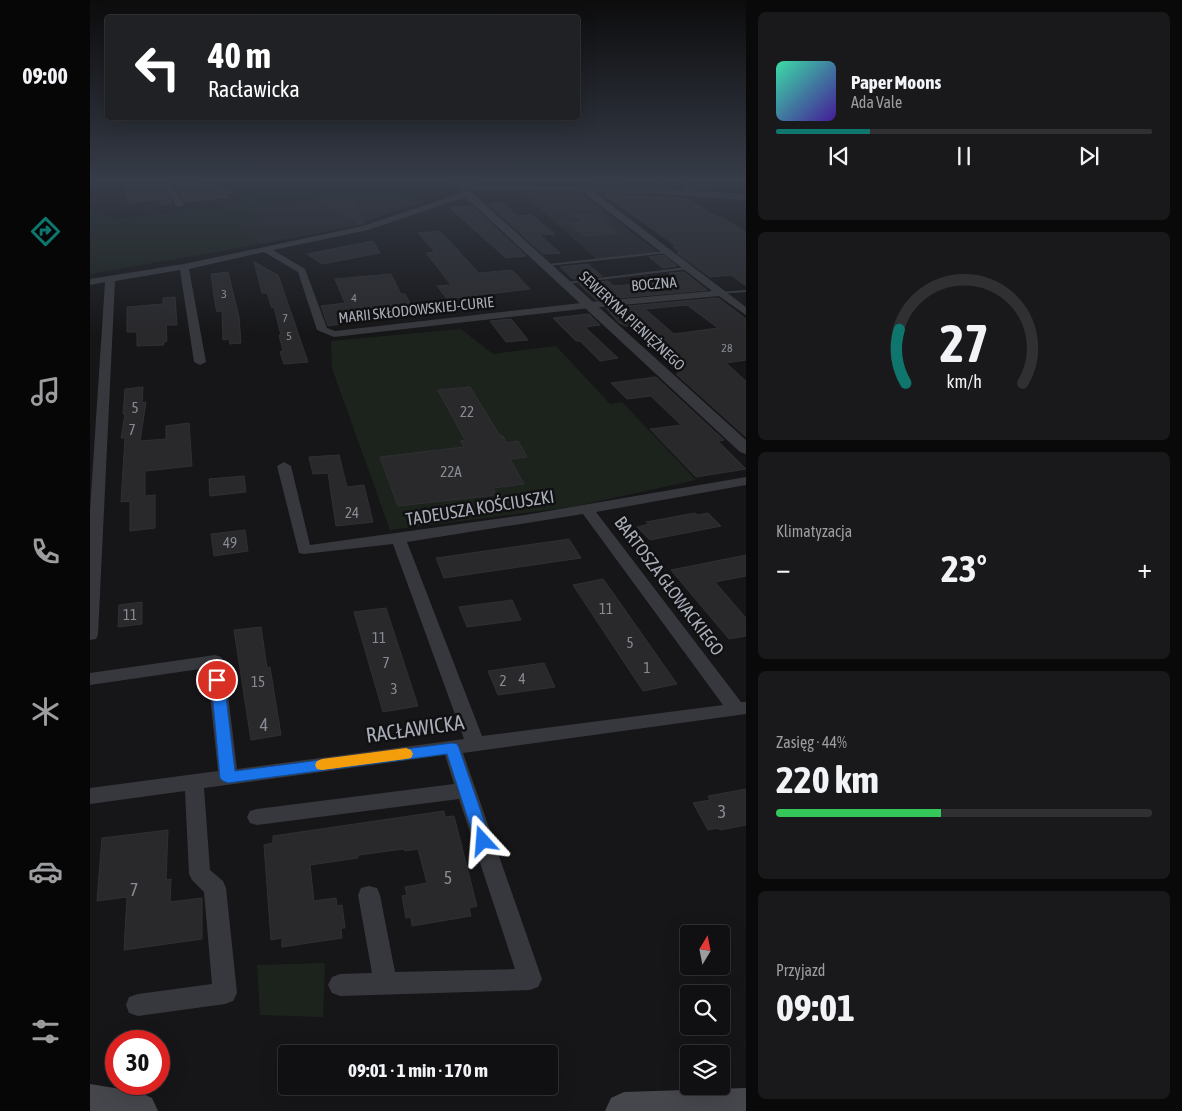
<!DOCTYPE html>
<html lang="pl">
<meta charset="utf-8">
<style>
body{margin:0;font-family:"Asap Condensed",sans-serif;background:#19191b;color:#f1f3f6;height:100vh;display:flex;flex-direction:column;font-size:19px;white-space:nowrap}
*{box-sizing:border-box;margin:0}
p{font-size:16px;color:#9c9d9f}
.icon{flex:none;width:28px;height:28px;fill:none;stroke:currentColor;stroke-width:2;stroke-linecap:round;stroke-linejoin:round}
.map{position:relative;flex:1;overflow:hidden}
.drawer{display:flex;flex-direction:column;gap:12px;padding:12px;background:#09090a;width:436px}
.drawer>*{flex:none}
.guide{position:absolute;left:15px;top:15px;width:475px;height:105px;border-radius:5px;box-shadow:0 5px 20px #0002,0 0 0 1px #303032;background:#202124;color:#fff;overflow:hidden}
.needle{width:32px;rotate:10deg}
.tools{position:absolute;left:590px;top:925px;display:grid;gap:10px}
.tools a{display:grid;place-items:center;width:50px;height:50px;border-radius:5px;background:#101012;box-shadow:0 5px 20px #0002,0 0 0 1px #303032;font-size:25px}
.speed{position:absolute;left:15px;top:1030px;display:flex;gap:10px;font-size:25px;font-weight:700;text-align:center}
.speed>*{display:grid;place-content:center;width:65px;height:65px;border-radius:50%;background:#101012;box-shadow:0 5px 20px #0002,0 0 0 1px #303032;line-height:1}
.speed .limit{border:8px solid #d22;background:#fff;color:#111}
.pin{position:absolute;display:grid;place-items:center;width:42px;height:42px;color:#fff;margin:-21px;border:2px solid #fff;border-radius:50%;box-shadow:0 1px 5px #0007}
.me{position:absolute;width:55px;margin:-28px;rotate:341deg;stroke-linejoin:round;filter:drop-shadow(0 0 4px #0008)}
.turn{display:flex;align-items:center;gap:18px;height:105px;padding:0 20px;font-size:22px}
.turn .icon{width:65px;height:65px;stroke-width:2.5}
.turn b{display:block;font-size:35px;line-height:42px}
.big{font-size:38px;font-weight:700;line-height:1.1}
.drawer .card{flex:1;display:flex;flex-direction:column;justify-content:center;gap:8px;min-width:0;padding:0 18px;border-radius:8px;background:#19191b}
.drawer .dial{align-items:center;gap:0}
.dial svg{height:130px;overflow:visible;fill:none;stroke:#303032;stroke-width:7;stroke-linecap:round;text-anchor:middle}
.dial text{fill:#f1f3f6;stroke:none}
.song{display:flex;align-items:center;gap:15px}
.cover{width:60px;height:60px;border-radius:8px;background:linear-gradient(135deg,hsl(160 70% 55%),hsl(260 70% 35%))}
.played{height:5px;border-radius:2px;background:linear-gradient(90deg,#0f766e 25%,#303032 25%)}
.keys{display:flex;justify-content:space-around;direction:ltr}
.heat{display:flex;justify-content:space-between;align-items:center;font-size:28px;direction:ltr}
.charge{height:8px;border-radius:4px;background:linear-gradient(90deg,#34c759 44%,#303032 0)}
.trip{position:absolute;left:188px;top:1045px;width:280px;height:50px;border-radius:5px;background:#101012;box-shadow:0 5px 20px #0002,0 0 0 1px #303032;font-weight:700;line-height:50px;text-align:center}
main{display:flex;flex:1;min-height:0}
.tabs{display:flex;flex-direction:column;width:90px;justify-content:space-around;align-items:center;background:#060607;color:#9c9d9f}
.tabs .icon{width:35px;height:35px}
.tabs .current{color:#0f766e}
.tabs b{font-size:22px;color:#f1f3f6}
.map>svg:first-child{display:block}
.built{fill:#222225}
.green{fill:#1c231d}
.building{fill:#29292c;stroke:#303034;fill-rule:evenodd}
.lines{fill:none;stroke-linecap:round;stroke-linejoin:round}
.service{fill:#37383d;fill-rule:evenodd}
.pedestrian{fill:#37383d;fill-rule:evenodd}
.minor{fill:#37383d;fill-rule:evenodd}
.tertiary{fill:#37383d;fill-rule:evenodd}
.secondary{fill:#45474d;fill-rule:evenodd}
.route{fill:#1a73e8;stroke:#114b97}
.slow{fill:#f59e0b}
.labels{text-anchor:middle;stroke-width:5;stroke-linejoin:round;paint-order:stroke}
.far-number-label{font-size:12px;fill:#888b94}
.far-street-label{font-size:15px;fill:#a8adb8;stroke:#111113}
.number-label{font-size:15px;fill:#888b94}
.street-label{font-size:18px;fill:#a8adb8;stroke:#111113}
.near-number-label{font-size:18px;fill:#888b94}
.near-street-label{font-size:21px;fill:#a8adb8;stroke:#111113}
</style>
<main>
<nav class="tabs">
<b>09:00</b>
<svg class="icon current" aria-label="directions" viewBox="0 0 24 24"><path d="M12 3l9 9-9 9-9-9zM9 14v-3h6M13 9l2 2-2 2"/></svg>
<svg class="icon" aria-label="music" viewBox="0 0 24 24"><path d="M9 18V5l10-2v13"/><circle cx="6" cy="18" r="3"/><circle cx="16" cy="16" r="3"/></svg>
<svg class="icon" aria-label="phone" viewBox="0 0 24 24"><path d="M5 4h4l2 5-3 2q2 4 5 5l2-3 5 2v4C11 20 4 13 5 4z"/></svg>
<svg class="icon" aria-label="climate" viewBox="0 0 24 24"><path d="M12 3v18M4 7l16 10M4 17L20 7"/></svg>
<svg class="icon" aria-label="car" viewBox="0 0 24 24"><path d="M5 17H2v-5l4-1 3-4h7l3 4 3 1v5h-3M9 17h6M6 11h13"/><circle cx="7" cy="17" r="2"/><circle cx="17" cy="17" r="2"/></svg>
<svg class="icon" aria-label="filters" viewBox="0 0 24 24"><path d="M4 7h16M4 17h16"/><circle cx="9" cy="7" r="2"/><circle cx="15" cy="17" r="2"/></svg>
</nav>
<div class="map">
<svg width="656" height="1111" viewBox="0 0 656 1111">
<rect width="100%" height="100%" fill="#161618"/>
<g class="built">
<path d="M285,188L296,190L331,202L266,226L171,244L144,226L174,221L159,211V208Z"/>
<path d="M429,190L489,192L568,252L506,259Z"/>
</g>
<g class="green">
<path d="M215,179H220L232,186L255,181L250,179H353L159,208V211L174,221L145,226L171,244L0,274V209L25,219L157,205L148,195Z"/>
<path d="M371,329L403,354L466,346L520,404L532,402L606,480L482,507L300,530L242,368L241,341Z"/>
<path d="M235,963L233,1017L170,1015L167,965Z"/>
</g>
<g class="building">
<path d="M67,179L82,203L71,204L69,199L39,203L35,193L33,181Z"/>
<path d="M124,179L142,193L135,194L140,197L94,202L83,184Z"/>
<path d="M536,179H566L579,187L500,184L497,182H536Z"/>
<path d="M601,179H619L623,190L600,188Z"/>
<path d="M259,194L274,224H271L229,199Z"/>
<path d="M514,194L596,198L627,217H631L656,232V286L641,275L620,277L587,253L590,252L583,247H587Z"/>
<path d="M412,203L428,216L442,215L465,234L450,235L470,253L453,254L398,204Z"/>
<path d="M382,206L436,256L416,258L360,208Z"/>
<path d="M505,214L528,233L493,236L479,223L493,222L485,215Z"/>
<path d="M350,231L389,273L422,270L440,289L357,299L347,286L361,285L336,253L345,252L328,233Z"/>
<path d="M283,241L290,253L232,264L217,254Z"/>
<path d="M573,255L587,266L573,268L559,257Z"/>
<path d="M164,262L188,275L218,362L194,364L190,352L193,351L189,335H191L184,307L182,308L177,293H172Z"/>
<path d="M498,264L512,276L483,279L470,267Z"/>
<path d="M138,272L149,317L151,343L140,344L139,339L133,340L132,311L127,312L125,303L121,274Z"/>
<path d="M594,272L617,290L506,300L489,284L518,281L524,286L588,281L579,273Z"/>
<path d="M301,274L311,294H315L326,315L250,322L251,324L238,326L231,306L255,303L245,279Z"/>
<path d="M85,297L87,325H76L77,341L74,342V345L47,346V332H37V307L73,304V298Z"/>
<path d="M628,298L656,319V360L636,363L656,381V437L586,374H588L585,351L568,353L539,327L529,323L516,308ZM597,305L628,328L584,334L555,309Z"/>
<path d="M499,314L510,325L495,327L528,358L510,361L490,341H486L463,318Z"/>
<path d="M421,319L423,321L438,340L416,342L400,321Z"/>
<path d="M566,377L634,440L628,441L656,469L606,477L560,429L591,425L561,396L537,399L521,383Z"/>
<path d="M53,387L52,403L56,402L50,441L76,439V426L99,423L102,466L55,471V496L65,495V528L40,531V501L31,502L35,438H31L35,414H33L35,389Z"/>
<path d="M380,387L410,436H413L416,443L428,441L437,457L420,459L434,484L403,488L406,495L308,506L290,457L374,447L371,441L375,440L348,390Z"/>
<path d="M249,455L257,487L274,485L283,522L246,526L238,473L223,474L219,457Z"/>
<path d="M154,476L156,492L120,496L119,479Z"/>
<path d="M605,513L608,515L618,513L631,526L560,540L547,527L559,524L556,522Z"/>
<path d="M155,530L158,551L124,556L121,534Z"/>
<path d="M479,539L491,558L354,578L346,558Z"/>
<path d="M656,555V576L625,582L656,618V636L639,639L581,570Z"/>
<path d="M513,579L521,590L587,684L553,691L483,585Z"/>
<path d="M422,600L431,620L377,627L369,607Z"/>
<path d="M52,602V624L28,627L29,605Z"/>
<path d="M296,608L328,706L293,712L264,612Z"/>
<path d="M171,627L177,668L180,667L191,735L161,740L144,630Z"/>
<path d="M454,663L465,687L408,695L398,671Z"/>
<path d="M656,789V825L630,830L629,828L618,830L603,803L620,800L618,796Z"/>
<path d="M354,811L355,817L364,816L387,906L379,908L381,916L322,926L321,917L316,918L312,896L317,895L315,887L337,883L328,849L315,851L314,849L268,855V858L220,865L224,901L246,898L247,906L252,905L255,928H251L252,938L192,947V938L181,940L174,845L183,843V836Z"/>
<path d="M78,830L76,880L81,879L80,902L112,898V939L34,950L37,897L7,901L12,838Z"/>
</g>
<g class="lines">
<g class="service">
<path d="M576,251H578V253L458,266L456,265L458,264Z"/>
<path d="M597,267H599V269L477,284L475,283L477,282Z"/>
<path d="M656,290V292L629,294L627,293L629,292Z"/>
</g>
<path class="pedestrian" d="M593,179H599L598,190L595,192L592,190Z"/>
<g class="minor">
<path d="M70,179H78L93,204L92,206H86Z"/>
<path d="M496,187H502L504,192L656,307V315L629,296L500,308L244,337L227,330L208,272L174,252L99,269L116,362L110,365L104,362L90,270L25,281L8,635L6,639L0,640V510L15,282L0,285V279L94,264L273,226L378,191L382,193L381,195L278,230L183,250L215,269L237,328L245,331L500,302L622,291L497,195Z"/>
<path d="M194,462L201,466L220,545L435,515L656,477V485L506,512L651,702H656V714L373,753L452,979L448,987L440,990L250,996L242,993L238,985L242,977L250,974L282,973L268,895L271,888L279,886L287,888L290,895L305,972L425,969L369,799L167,825L160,823L157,817L160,811L167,809L364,784L355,755L114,788L120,870L133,881L136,888L147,993L143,1001L135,1004L48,1016L39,1013L36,1005L39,997L48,994L122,984L114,892L102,880L99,874L95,791L0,804V788L128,771L117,668L0,685V673L125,655L131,657L134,661L147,769L374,739L303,544L214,554L209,553L187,466ZM493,514L633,705L392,736L317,542Z"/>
</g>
<path class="tertiary" d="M356,179H366L371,183L569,188L656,194V200L569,194L378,189L656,440V454L650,452Z"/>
<g class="secondary">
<path d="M0,1084L49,1092L62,1098L68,1111H0Z"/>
<path d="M656,1088V1111H515L521,1098L534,1092Z"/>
</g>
</g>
<linearGradient id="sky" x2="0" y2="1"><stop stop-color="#0c0c0d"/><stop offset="0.54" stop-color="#363c48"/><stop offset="1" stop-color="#363c48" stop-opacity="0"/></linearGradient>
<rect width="656" height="334" fill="url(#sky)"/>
<path class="route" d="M127,676L132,677L134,680L145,771L362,743L367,744L369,748L401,841L399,846L393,848L388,846L385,841L357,754L138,783L133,781L130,778L121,680L123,677Z"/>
<path class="slow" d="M316,748L321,750L323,754L321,758L316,759L232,770L227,769L225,765L227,761L232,759Z"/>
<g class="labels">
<g class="far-number-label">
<text x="134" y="298">3</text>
<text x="264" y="302">4</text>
<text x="195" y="322">7</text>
<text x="199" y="340">5</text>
<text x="637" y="352">28</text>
</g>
<g class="far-street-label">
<text transform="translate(564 284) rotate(-5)" y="5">BOCZNA</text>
<text transform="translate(326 310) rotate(-6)" y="5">MARII SKŁODOWSKIEJ-CURIE</text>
<text transform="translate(542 321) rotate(43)" y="5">SEWERYNA PIENIĘŻNEGO</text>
</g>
<g class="number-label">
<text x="45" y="413">5</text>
<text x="377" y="417">22</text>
<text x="42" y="435">7</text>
<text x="361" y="477">22A</text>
<text x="262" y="518">24</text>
<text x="140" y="548">49</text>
<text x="516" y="614">11</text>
<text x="40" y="620">11</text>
<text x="289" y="643">11</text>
<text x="540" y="648">5</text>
<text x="296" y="668">7</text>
<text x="557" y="673">1</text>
<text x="432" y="684">4</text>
<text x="413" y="686">2</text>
<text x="168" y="687">15</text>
<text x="304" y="694">3</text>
</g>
<g class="street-label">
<text transform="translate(390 508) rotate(-9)" y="6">TADEUSZA KOŚCIUSZKI</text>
<text transform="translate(579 586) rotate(53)" y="6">BARTOSZA GŁOWACKIEGO</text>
</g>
<g class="near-number-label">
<text x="174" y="731">4</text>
<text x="632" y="818">3</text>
<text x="358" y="884">5</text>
<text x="44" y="896">7</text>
</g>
<g class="near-street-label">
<text transform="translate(325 729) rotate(-8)" y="7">RACŁAWICKA</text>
</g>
</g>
</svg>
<div class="tools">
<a><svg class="needle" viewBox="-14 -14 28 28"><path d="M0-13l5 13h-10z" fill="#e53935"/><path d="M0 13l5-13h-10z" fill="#9c9d9f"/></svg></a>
<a><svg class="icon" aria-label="search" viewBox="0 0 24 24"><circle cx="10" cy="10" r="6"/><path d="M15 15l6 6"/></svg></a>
<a><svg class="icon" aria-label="layers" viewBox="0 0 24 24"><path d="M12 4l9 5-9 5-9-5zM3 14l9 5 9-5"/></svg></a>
</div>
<div class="speed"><div class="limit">30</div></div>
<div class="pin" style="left:127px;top:680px;background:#d93025"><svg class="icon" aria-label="arrive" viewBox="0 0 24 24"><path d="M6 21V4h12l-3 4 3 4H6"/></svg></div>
<svg class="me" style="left:393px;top:841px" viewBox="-20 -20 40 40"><path d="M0-17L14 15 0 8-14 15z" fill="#1a73e8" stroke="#fff" stroke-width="4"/></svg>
<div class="trip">09:01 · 1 min · 170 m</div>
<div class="guide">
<div class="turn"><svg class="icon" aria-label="left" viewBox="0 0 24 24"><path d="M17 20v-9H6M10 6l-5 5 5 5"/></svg><div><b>40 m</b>Racławicka</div></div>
</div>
</div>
<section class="drawer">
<div class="card">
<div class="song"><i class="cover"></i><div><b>Paper Moons</b><p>Ada Vale</p></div></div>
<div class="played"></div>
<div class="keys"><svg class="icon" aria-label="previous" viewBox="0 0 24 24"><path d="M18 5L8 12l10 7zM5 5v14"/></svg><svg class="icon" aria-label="pause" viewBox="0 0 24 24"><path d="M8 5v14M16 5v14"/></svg><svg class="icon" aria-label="next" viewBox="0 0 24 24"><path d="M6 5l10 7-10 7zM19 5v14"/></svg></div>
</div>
<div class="card dial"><svg viewBox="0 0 100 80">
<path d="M14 69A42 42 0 1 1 86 69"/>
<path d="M14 69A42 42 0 0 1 10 36" stroke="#0f766e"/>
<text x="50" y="56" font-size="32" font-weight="700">27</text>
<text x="50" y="72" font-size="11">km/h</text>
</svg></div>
<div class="card"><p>Klimatyzacja</p>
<div class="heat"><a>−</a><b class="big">23°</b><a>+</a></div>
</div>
<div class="card"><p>Zasięg · 44%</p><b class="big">220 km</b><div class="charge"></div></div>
<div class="card"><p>Przyjazd</p><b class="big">09:01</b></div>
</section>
</main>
